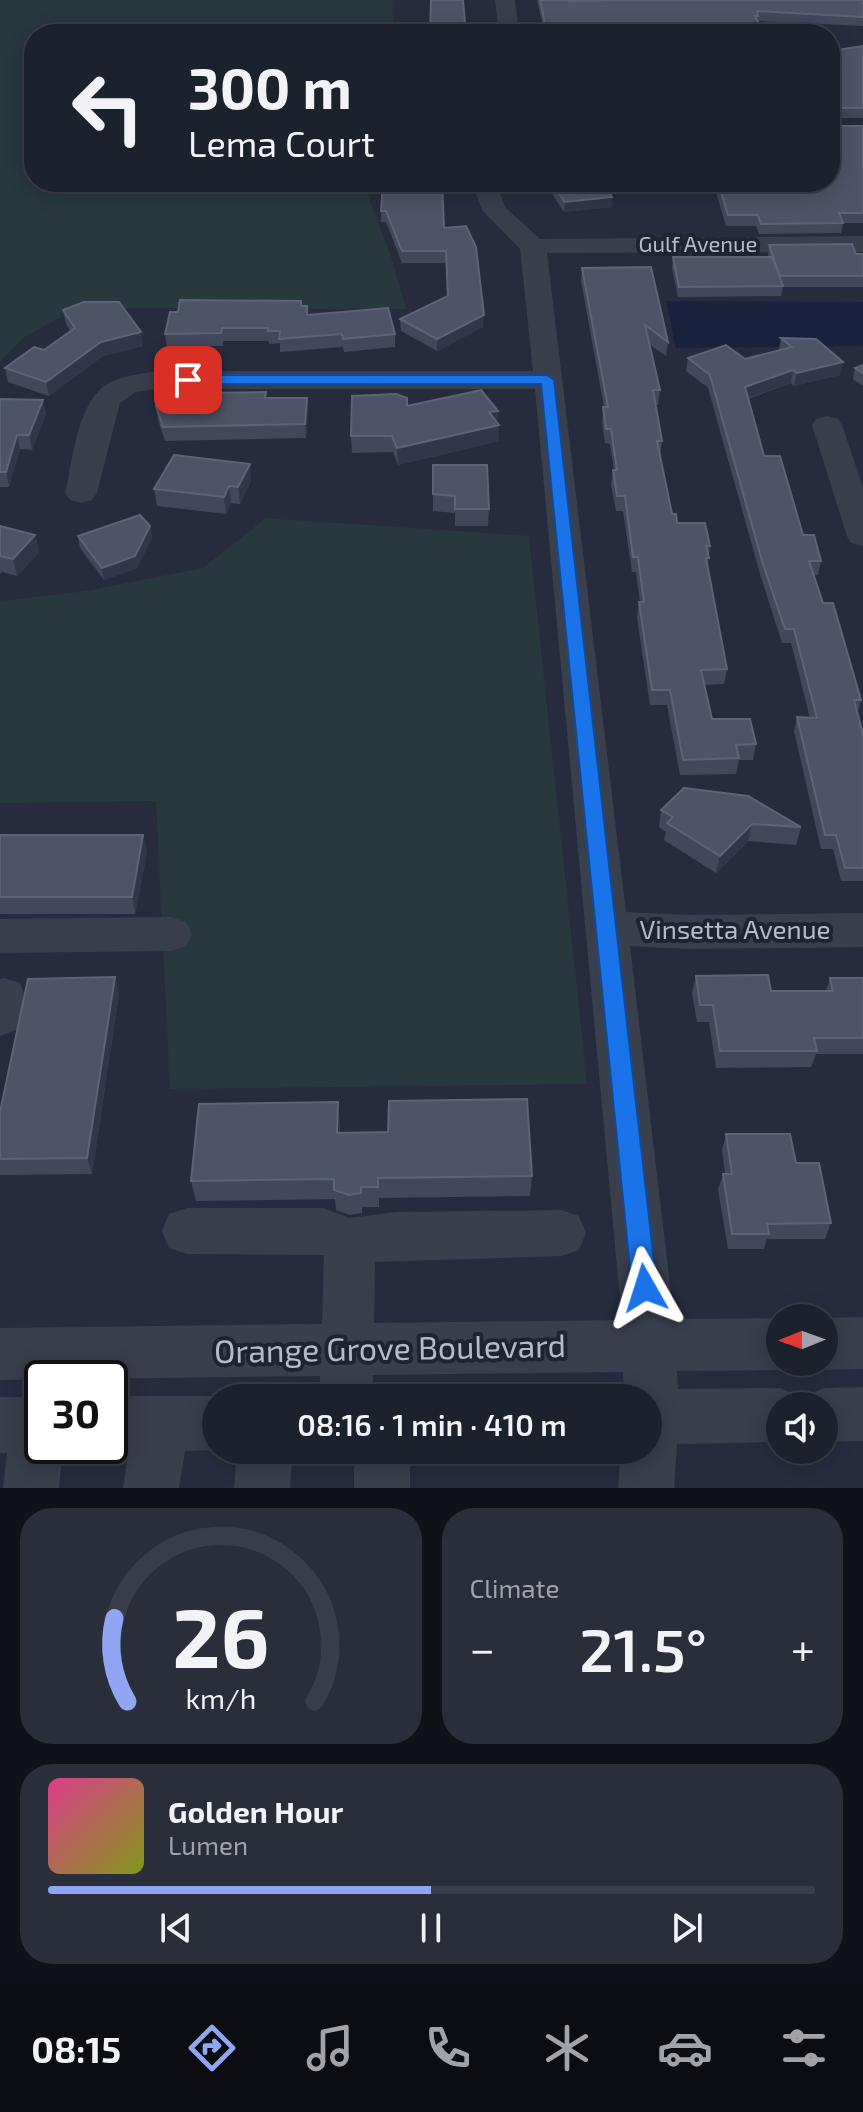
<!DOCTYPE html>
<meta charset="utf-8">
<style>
body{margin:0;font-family:"Exo 2",sans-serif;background:#292e3a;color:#f1f3f6;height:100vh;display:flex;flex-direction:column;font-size:30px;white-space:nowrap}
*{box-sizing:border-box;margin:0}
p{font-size:26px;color:#a0a3aa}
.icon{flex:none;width:44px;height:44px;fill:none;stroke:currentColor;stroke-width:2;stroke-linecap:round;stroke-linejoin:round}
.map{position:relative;height:1488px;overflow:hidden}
.details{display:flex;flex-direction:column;gap:20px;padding:20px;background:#0f1219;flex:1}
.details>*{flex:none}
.guide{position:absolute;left:24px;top:24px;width:816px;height:168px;border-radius:32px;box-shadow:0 4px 20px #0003,0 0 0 2px #3a3e4a;background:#1c212e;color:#f1f3f6;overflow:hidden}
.needle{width:52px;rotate:269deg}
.tools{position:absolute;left:766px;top:1304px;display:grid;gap:16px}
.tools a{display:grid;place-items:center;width:72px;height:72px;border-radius:50%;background:#1c212e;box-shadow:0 4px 20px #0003,0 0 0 2px #3a3e4a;font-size:40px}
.speed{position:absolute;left:24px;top:1360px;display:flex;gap:16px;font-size:40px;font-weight:700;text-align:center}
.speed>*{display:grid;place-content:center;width:104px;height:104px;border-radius:50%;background:#1c212e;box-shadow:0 4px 20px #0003,0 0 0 2px #3a3e4a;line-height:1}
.speed .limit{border:4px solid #111;border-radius:12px;background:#fff;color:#111}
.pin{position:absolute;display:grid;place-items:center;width:68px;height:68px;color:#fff;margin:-34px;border-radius:16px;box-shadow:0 4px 12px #0006}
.me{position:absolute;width:88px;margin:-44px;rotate:354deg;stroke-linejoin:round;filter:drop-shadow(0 0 6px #0008)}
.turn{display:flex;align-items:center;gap:28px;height:168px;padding:0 32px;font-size:36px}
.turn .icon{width:104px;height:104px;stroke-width:2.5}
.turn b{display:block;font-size:56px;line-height:68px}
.big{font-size:60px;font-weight:600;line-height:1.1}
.details .tile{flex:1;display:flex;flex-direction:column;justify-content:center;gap:12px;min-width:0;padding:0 28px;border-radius:32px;background:#292e3a}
.details .dial{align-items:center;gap:0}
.dial svg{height:208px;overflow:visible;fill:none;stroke:#3a3e4a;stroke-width:7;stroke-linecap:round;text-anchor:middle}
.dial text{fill:#f1f3f6;stroke:none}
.song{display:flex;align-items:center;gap:24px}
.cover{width:96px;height:96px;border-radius:12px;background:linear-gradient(135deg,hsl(330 70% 55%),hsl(70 70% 35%))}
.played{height:8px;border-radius:4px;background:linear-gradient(90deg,#91a6f3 50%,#3a3e4a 50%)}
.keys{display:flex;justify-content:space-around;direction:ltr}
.heat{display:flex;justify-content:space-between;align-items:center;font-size:44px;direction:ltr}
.details .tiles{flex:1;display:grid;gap:20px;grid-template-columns:1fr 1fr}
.tile:last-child{grid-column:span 2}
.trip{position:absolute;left:202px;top:1384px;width:460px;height:80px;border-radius:40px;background:#1c212e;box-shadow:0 4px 20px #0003,0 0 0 2px #3a3e4a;font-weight:600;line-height:80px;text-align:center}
.tabs{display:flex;height:128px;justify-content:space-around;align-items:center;background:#0b0d12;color:#a0a3aa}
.tabs .icon{width:56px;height:56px}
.tabs .selected{color:#91a6f3}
.tabs b{font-size:36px;color:#f1f3f6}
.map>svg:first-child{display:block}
.green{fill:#28383f}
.water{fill:#19223c}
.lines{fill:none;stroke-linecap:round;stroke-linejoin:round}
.minor{fill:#3a3f4e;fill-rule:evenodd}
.wall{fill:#41485c}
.shaded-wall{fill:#31374b}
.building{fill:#4d5468;stroke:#5e6477;stroke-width:2}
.route{fill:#1a73e8;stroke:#114b97;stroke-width:2}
.labels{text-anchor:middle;stroke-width:8;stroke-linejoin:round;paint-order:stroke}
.far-street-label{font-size:22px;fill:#b6bac9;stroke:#1f2433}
.street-label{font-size:26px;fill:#b6bac9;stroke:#1f2433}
.near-street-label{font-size:32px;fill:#b6bac9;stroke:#1f2433}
</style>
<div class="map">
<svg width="863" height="1488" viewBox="0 0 863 1488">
<rect width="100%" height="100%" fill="#262c3e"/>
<g class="green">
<path d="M0,0H393V34H34V182H272L283,188L367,193L391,256L406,309L132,308L68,313L23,338L0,362Z"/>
<path d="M266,518L529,536L587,1084L170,1089L156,801L0,803V601L86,591L203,568Z"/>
</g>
<g class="water">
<path d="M641,182H830L863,193H643Z"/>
<path d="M666,301L863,302V346L676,348Z"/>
</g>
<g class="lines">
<g class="minor">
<path d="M495,0H515L519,34H499Z"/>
<path d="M472,182H496L505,207L540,239L863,236V252L547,253L626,912L687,915L863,913V947L687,949L630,946L674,1319L780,1318V1362H799L780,1370L677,1371L678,1389L780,1388L799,1396L802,1402L805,1396L824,1388L863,1387V1441L824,1442V1406H780V1442L677,1444L674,1488H618L621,1450H648V1398H624L623,1372L373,1375V1398H319L320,1376L0,1380V1328L322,1324L324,1255L187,1254L169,1248L162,1231L169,1214L187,1208H323L350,1218L396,1212L561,1210L579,1216L586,1233L579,1250L561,1256L375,1262L374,1323L622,1320L535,389H157L136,392L120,403L97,493L92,500L81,503L70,500L65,493C73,461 76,409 103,387C117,376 140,374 157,371H533L520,249L482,210Z"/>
<path d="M827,416L838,419L842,425L863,487V546L851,543L847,536L812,425L816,419Z"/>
<path d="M171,917L186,922L192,934L186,946L171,951L0,953V919Z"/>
<path d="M4,978L20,983C28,1000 24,1013 16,1030L0,1036V979Z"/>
<path d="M863,1317V1369L824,1370L805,1362H824V1318Z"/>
<path d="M110,1396H216L222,1398H216L217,1450L185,1451L179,1488H123L129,1451L110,1452L97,1446H110Z"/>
<path d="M0,1397H42V1446H63L59,1488H3L7,1453H0Z"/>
<path d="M237,1450H293L290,1488H234Z"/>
<rect x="354" y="1450" width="56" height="38"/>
</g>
</g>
<g class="wall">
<path d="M537,0H570V1L614,0H863V26L758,21L764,34H545Z"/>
<path d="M863,46V118H830V51Z"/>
<path d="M863,126V223H843L841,233L759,234L756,226H726L713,182H830Z"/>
<path d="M371,182H442L444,228L483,327L437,351L401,331L400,319L447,297L446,263H402L386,222H381L382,188Z"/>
<path d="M544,182H613L614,184L613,195H611L612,207L564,212Z"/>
<path d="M769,245L863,254V287H783L781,296L678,297L672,268L673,257H768Z"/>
<path d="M582,268L668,342L666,356L649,344L660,390L658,405H655L662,441L660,456L672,514L677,523L710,546L707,566L727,669L724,684L704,685L712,719L756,744L753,760H739L736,774L680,775L667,705H650L637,618L639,602H640L636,572H632L623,511H616L611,485L613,470H614L610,444L605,443L602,421L604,407L581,281Z"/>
<path d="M301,301L302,306L308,315L395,334V347L344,352L343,347L280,352V343L269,344V341H223V346L167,347L165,334L178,312Z"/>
<path d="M63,310L143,346L103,356L49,396L8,382L5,368L44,350L71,332L66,324Z"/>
<path d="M781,338L840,375L794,386L791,383L748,399L764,456L803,535L821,561L818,575H814L823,603L861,700L858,713L863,734V881H841L833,849H821L794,731L797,717L810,718L791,643H782L760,574L708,388L686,371L688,358L745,359L779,350Z"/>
<path d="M863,365V386L853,379L855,368Z"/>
<path d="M170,398H307L308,412L306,438L165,441L158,420L156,406L171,403Z"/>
<path d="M0,399L43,400L46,414L32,450L20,449L9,487H0Z"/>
<path d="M407,406L497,422L499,425V441L398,465L393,452L352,453L351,436Z"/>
<path d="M250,464L251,481L240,504L231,503L226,514L157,506L154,489Z"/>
<path d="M433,465L489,509L488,526H455V513L433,511Z"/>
<path d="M0,526L35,535L39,552L17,576L2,572L0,574Z"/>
<path d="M150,526L152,538L137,568L104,580L80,548L78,536Z"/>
<path d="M661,810L801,827L796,845L748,841L716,873L664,840L666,832L659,827Z"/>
<path d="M0,835H143L147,852L135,914H0Z"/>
<path d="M696,976L771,991H826L830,978H863V1054H816L811,1067L716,1068L709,1022H697L692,993Z"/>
<path d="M115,977L119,994L92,1174L0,1175V1112Z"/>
<path d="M340,1122V1133L532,1176L530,1196L379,1198V1207H362V1213L350,1215L336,1210L335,1199L196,1201L191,1181Z"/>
<path d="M726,1134L796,1163L831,1223L825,1239H767L764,1249H728L718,1190L723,1174H725L722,1150Z"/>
</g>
<g class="shaded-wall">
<path d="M614,184L613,195L603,196L604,185Z"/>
<path d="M612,197V207L564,212L565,202Z"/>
<path d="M484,315L483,327L437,351V339Z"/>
<path d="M141,332L143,346L103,356L49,396L46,382L101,342Z"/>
<path d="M843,362L840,375L794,386L797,373Z"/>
<path d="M793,370L791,383L742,400L745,387Z"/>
<path d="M307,398L308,412L306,438L305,424Z"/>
<path d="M43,400L46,414L32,450L29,435Z"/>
<path d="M498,411L497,426L499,425V441L398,465L397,448L489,412Z"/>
<path d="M17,435L20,449L9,487L6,472Z"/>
<path d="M250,464L251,481L240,504L238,487Z"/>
<path d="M229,486L231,503L226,514L224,497Z"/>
<path d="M150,526L152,538L137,568L104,580L102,568Z"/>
<path d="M35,535L39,552L17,576L13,559Z"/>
<path d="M752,824L748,841L716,873L720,856Z"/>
<path d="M143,835L147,852L135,914L132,897Z"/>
<path d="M115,977L119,994L92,1174L87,1158Z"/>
<path d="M338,1102L340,1122L339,1153L337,1133Z"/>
</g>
<g class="building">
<path d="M431,0H463L466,34H430Z"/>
<path d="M540,0H570V1L617,0H863V17L757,11L758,16H755L764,34H547Z"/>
<path d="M863,46V108H830V51Z"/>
<path d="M830,126H863V213H839L843,223L761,224L758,215H728L718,182H830Z"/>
<path d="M383,182H442L444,228L466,226L476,247L484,315L437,339L400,319L448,296L446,251H402L386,211H381Z"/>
<path d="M551,182H613L614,184L604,185L612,197L565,202Z"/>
<path d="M852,244L856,254H863V276H780L769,245Z"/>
<path d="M673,257H772L783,286L679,287Z"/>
<path d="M651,267L668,342L645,325L660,390H653L662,441H657L672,514H676L677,523H705L710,546H706L709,558H706L727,669L701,670L712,719H750L756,744L736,745L739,758L683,760L670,690H652L639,602H644L638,557H633L625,496H617L613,470H617L611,429H606L603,407H608L582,268Z"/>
<path d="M180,300L301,301V306H307V315L388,308L395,334L343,339L342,334L279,339L280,331H268V328H222L221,333L165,334L170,312H178Z"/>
<path d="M84,302H119L141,332L101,342L46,382L5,368L34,347L44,350L75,328L63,310Z"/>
<path d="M781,338L816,339L843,362L797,373L793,370L745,387L764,456H780L803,535H814L821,561H809L823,603H833L861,700H854L863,734V868H845L836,835H825L797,717L817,718L794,629H785L762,561L710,375L688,358L726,345L745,359L792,347Z"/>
<path d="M863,365V373L855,368Z"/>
<path d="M481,390L498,411L489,412L499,425L397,448L392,436H351L352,396L396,394L407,398V406Z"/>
<path d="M266,392L265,398H307L305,424L163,427L156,406L172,403L170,398L202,393Z"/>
<path d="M0,399L43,400L29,435H17L6,472H0Z"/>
<path d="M174,455L250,464L238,487L229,486L224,497L154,489Z"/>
<path d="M433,465H487L489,509H455V496L433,494Z"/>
<path d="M140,515L150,526L135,556L102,568L78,536Z"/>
<path d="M0,526L35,535L13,559L0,556Z"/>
<path d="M684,788L748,796L801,827L752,824L720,856L667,823L673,817L661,810Z"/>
<path d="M0,835H143L132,897H0Z"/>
<path d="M768,975L771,991H833L830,978H863V1038H814L817,1051H720L713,1005H700L696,976Z"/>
<path d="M115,977L87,1158L0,1159V1112L28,979Z"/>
<path d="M527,1099L532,1176L378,1178V1187H361V1193L349,1195L334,1190V1179L191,1181L199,1104L338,1102L337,1133L388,1132L389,1101Z"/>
<path d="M726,1134H790L796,1163H819L831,1223L767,1224L769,1234H732L723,1174H732Z"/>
</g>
<path class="route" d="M547,375L554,380L657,1288L654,1297L645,1300L636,1297L632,1288L541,384H188L181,380L188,375Z"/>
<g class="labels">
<g class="far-street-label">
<text x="698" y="252">Gulf Avenue</text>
</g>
<g class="street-label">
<text x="735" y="939">Vinsetta Avenue</text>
</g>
<g class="near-street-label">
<text transform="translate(390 1349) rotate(-1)" y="11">Orange Grove Boulevard</text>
</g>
</g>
</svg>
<div class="tools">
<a><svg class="needle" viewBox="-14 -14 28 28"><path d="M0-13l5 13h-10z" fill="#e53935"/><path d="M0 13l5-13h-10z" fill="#a0a3aa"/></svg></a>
<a><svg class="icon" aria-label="sound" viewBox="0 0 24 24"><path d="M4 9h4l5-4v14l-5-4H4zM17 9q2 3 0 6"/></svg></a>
</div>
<div class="speed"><div class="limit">30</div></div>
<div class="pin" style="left:188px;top:380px;background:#d93025"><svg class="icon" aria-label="arrive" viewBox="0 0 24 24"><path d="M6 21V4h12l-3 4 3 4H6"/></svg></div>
<svg class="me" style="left:645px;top:1288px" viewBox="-20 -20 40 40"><path d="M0-17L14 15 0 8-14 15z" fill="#1a73e8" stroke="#fff" stroke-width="4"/></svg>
<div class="trip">08:16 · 1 min · 410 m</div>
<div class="guide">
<div class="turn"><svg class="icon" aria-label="left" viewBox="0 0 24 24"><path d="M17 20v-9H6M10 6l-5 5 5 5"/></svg><div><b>300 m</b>Lema Court</div></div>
</div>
</div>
<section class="details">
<div class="tiles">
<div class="tile dial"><svg viewBox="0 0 100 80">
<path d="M14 69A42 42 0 1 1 86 69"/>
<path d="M14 69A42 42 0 0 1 9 37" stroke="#91a6f3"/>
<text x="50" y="56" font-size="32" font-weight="700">26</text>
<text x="50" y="72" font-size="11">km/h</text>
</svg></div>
<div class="tile"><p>Climate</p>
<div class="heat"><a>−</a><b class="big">21.5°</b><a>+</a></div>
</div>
<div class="tile">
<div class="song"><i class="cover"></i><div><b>Golden Hour</b><p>Lumen</p></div></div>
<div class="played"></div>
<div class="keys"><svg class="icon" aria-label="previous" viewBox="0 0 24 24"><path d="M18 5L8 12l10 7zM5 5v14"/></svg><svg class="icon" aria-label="pause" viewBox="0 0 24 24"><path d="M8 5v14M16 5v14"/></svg><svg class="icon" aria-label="next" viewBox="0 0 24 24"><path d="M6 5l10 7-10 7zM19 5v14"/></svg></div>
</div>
</div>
</section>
<nav class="tabs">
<b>08:15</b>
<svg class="icon selected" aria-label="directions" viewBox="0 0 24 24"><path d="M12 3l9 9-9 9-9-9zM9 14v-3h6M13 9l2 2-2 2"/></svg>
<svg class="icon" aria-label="music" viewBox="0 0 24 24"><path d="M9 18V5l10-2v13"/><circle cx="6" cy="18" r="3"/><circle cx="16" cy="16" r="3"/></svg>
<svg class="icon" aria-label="phone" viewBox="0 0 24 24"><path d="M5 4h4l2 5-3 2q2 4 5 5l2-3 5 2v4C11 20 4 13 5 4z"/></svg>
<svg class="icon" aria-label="climate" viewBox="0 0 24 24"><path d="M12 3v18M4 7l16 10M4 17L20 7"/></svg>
<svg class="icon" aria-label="car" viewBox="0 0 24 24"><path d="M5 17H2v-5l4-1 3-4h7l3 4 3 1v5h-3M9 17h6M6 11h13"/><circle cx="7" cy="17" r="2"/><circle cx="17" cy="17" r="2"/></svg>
<svg class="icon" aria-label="filters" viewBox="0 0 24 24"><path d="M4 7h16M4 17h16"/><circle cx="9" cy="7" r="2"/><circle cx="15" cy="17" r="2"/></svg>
</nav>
